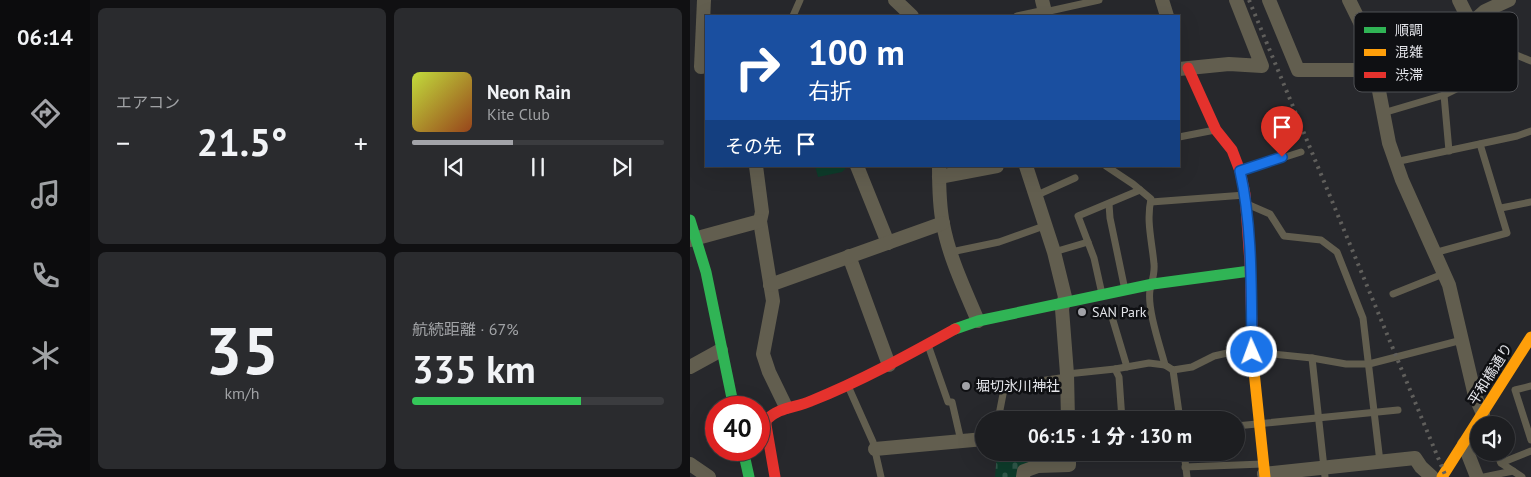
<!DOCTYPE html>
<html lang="ja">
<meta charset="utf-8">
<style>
body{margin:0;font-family:"PT Sans","Noto Sans JP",sans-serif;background:#2a2b2e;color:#f1f3f6;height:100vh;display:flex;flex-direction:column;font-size:19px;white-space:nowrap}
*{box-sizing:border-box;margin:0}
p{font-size:16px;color:#a0a2a5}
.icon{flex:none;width:28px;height:28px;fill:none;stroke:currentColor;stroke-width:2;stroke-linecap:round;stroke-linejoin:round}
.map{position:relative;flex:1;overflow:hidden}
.panel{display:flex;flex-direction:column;gap:8px;padding:8px;background:#101012;width:600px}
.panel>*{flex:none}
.guide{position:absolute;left:15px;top:15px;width:475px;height:152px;border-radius:0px;box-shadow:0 5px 20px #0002,0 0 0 1px #3b3c3f;background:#1a4fa0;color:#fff;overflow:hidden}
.buttons{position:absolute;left:780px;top:416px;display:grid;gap:10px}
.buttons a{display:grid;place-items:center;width:45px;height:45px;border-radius:50%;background:#1d1e21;box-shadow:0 5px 20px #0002,0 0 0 1px #3b3c3f;font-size:25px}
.speed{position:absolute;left:15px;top:396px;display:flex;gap:10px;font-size:25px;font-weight:700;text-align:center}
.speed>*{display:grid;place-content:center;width:65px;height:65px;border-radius:50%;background:#1d1e21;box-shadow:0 5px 20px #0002,0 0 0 1px #3b3c3f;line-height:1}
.speed .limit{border:8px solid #d22;background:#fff;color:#111}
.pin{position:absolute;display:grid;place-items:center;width:42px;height:42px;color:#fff;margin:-51px -21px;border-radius:50% 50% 50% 0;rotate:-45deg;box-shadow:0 0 5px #0007}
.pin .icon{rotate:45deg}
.me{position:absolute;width:55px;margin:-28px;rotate:358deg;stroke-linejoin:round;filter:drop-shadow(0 0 4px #0008)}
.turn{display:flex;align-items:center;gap:18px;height:105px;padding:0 20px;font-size:22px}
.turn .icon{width:65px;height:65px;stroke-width:2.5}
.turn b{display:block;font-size:35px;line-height:42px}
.then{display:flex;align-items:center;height:48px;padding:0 20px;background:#0003;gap:10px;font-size:19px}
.big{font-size:38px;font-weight:800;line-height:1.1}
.panel .tile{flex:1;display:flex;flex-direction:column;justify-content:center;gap:8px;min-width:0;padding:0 18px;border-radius:8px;background:#2a2b2e}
.panel .dial{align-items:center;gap:0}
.dial b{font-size:65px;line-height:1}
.song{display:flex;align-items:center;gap:15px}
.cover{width:60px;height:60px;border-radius:8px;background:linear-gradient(135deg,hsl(70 70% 55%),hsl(20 70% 35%))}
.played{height:5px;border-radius:2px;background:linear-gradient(90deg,#a2a3a8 40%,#3b3c3f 40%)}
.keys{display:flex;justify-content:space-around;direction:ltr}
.heat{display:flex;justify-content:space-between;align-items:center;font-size:28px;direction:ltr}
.charge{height:8px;border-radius:4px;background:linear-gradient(90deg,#34c759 67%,#3b3c3f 0)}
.panel .tiles{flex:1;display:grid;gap:8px;grid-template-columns:repeat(2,1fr)}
.trip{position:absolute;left:285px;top:411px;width:270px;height:50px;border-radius:25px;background:#1d1e21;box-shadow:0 5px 20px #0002,0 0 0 1px #3b3c3f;font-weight:800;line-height:50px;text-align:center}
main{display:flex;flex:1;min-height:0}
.dock{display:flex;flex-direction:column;width:90px;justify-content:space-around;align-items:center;background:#0c0c0d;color:#a0a2a5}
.dock .icon{width:35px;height:35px}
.dock .current{color:#a2a3a8}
.dock b{font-size:22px;color:#f1f3f6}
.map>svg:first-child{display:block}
.green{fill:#0d3c2b}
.cemetery{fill:url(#cemetery-stones)}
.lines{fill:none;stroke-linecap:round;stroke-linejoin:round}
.lane{stroke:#625e4f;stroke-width:7}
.street{stroke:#625e4f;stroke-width:14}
.fast{stroke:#30b455;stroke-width:11}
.slow{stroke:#ff9f0a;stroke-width:11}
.jam{stroke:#e5322d;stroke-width:11}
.rail{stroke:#605f5c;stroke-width:4;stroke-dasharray:2.5 5;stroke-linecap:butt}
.route-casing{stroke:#114b97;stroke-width:12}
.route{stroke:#1a73e8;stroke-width:9}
.poi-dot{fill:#a2a3a8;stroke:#0f1013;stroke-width:2}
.labels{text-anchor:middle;stroke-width:5;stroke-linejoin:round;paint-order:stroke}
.poi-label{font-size:14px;fill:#e4e5ea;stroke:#0f1013;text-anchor:start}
.street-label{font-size:14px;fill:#e4e5ea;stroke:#0f1013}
.key{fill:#0f1013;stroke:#4f5054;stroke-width:1}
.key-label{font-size:14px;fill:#e4e5ea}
</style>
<main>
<nav class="dock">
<b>06:14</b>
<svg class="icon current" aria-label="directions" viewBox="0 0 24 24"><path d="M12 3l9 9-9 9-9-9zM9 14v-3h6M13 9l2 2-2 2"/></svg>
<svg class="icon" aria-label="music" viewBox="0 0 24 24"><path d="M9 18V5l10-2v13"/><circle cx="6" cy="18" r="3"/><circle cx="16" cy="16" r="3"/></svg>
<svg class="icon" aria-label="phone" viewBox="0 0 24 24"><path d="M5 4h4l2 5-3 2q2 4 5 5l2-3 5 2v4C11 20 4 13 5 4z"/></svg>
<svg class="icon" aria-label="climate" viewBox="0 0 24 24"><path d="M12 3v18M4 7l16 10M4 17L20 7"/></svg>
<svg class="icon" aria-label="car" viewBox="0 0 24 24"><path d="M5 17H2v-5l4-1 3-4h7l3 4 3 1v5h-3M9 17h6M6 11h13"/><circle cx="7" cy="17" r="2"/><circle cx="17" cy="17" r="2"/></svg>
</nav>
<section class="panel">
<div class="tiles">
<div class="tile"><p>エアコン</p>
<div class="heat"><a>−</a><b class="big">21.5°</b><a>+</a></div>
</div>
<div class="tile">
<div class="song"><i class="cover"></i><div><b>Neon Rain</b><p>Kite Club</p></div></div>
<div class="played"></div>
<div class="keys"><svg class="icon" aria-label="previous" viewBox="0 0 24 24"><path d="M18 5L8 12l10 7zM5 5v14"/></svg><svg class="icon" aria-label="pause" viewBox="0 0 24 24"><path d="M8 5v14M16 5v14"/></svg><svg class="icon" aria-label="next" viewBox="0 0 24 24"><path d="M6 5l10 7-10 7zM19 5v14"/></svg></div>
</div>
<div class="tile dial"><b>35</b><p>km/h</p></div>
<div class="tile"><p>航続距離 · 67%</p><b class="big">335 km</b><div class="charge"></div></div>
</div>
</section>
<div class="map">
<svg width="841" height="477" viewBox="0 0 841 477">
<defs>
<pattern id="cemetery-stones" width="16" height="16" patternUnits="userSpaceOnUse" patternTransform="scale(1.25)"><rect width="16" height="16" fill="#0d3c2b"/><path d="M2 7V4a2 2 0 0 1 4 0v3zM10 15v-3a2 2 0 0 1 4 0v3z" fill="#30584a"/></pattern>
</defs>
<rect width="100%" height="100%" fill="#27282c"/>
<path class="green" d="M125,166H155L156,168L152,172L128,177Z"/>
<path class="cemetery" d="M307,453H344V463L334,464L330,467L328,477H305Z"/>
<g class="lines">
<g class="lane">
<path d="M355,12L409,0"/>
<path d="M103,16L110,0"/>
<path d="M327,16L355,10"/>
<path d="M781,24L804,37L824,54L841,61"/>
<path d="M754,95L759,151"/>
<path d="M693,113L754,95L772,86L814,72L824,54"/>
<path d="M489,137L525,130"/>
<path d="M705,162L827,136L841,131"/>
<path d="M416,166L443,184L461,199C456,221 462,241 464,264C465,273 462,281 460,290C457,309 470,346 475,365"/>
<path d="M551,171L611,152"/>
<path d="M345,196L385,178"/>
<path d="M461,202L555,195"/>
<path d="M419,204L420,218L435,290"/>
<path d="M557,204L580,214L594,236L631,240L647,252L673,318L690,462"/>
<path d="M811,208L841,202"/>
<path d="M261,252L309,242L354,226"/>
<path d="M364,252L398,242"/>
<path d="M744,253L817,233L790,144"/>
<path d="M412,294L404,258L388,216L450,190"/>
<path d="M703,294L753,274"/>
<path d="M422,317L437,367"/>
<path d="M238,345L258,402H262L271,441"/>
<path d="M622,358L635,477"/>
<path d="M425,369L429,377L432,420"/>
<path d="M483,370L490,420"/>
<path d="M377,374L425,369L459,363L475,365L483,370L502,367L524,356L542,352H562L622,358L656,364H679L772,340"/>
<path d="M158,386L183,442L191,477"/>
<path d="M841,386L825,390L841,440"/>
<path d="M308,420L314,389L317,386L377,377"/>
<path d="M546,426L708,410"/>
<path d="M494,452L497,477"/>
<path d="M806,452L811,463L832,477"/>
<path d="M811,463L841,451"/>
<path d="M495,467L573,464"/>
<path d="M794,477L823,471"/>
</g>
<g class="street">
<path d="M205,0L222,16"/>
<path d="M352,0L356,16"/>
<path d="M472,0L477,16"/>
<path d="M579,0L608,70H685L777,27L795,11L819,0"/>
<path d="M659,0L692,67"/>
<path d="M769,0L781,24"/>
<path d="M11,67L14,0"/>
<path d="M489,69L539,64L572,66L546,0"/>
<path d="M685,70L699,143L712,180L759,285L785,396L793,414"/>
<path d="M66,166L72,212L70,221L83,301L73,354L79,372L96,407"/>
<path d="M167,166L198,243"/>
<path d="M249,166C249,185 249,205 253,224C259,257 275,290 288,321"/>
<path d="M336,166L364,252L375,297L372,309L377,374L378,420"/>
<path d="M249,177L307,166"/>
<path d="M0,240L70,221"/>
<path d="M159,256L199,365"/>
<path d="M80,285L253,223"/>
<path d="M0,367L31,350"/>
<path d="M774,444L787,477"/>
<path d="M185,449L294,439"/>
<path d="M0,464L19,477"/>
<path d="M574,474L725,458L731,467L742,477"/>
<path d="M333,477L334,471L348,466L379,465V452"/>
</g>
<g class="fast">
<path d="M0,220L16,272L44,408"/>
<path d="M265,329L288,321L463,284L560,271"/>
<path d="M53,450L59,477"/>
</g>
<g class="slow">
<path d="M562,331V352L575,477"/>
<path d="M752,477L841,337"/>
</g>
<g class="jam">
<path d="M498,68L526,130L542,150L550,171L555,194L560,263L562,331"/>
<path d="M85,477L76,425V420C89,407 105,408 121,401C171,381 218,355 265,329"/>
</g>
<path class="rail" d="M559,0L756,477"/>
</g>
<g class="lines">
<g class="route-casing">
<path id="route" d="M562,352C561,293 563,229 550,171L592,157"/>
</g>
<use href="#route" class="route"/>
</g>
<g class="poi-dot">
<circle cx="392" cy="312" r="5"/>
<circle cx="276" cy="386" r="5"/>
</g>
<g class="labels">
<g class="poi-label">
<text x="402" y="317">SAN Park</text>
<text x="286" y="391">堀切氷川神社</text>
</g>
<g class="street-label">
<text transform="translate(800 374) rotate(-58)" y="5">平和橋通り</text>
</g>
</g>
<rect x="664" y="12" width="164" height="80" rx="8" class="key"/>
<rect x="674" y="27" width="22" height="6" fill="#30b455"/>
<rect x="674" y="49" width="22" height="7" fill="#ff9f0a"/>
<rect x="674" y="72" width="22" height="6" fill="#e5322d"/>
<g class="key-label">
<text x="705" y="35">順調</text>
<text x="705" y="57">混雑</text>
<text x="705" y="80">渋滞</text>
</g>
</svg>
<div class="buttons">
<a><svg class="icon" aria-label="sound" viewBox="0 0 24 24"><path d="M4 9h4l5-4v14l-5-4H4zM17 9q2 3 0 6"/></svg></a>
</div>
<div class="speed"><div class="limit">40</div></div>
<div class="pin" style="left:592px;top:157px;background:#d93025"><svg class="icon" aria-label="arrive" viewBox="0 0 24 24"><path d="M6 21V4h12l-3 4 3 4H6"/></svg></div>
<svg class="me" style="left:562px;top:352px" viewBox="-20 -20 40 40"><circle r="17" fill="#1a73e8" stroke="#fff" stroke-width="3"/><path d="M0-11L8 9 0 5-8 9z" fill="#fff"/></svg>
<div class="trip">06:15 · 1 分 · 130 m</div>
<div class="guide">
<div class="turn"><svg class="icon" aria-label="right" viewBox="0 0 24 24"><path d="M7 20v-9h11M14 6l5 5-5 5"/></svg><div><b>100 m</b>右折</div></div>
<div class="then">その先<svg class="icon" aria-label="arrive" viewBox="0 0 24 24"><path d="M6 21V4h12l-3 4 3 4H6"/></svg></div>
</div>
</div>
</main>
